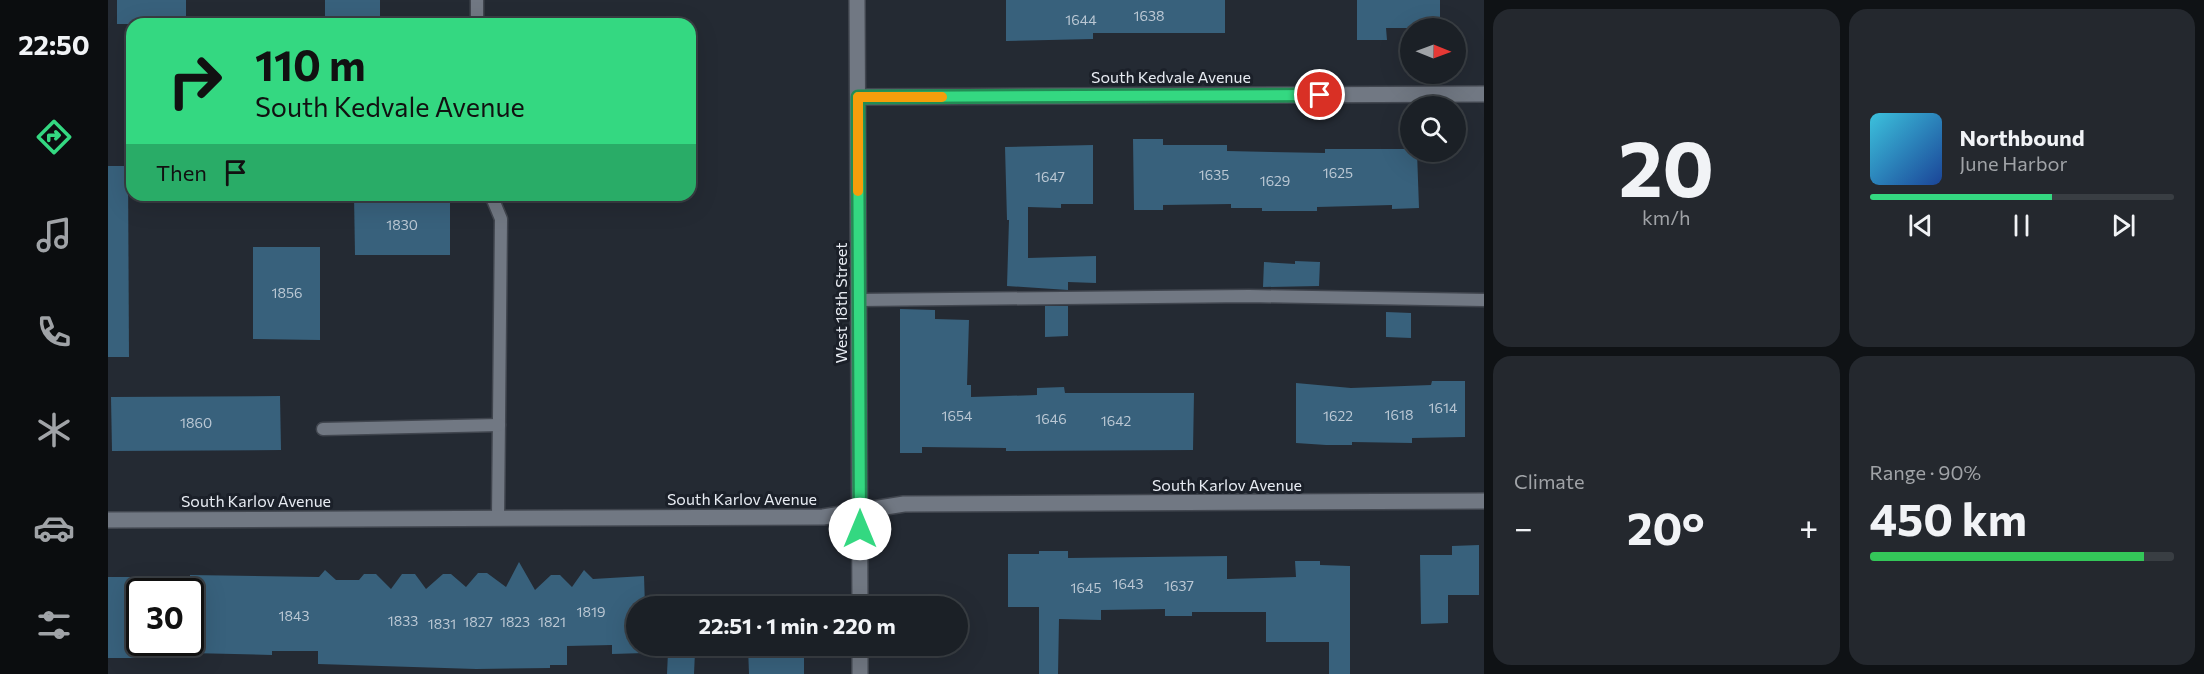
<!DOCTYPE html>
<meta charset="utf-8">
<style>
body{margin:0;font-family:Commissioner,sans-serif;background:#24282e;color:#f1f3f6;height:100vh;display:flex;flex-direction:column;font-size:22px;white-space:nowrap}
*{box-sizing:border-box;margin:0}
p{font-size:20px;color:#a0a3a7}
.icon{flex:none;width:33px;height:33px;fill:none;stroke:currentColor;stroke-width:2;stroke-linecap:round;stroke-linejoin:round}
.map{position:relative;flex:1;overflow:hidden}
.sheet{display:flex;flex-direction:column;gap:9px;padding:9px;background:#0f1215;width:720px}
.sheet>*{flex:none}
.banner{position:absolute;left:18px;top:18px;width:570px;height:183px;border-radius:18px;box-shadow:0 6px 24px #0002,0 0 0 2px #393e43;background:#34d881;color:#111;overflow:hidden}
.needle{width:39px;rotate:91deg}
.tools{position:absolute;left:1292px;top:18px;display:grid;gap:12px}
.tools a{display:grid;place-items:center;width:66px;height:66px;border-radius:50%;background:#1b2026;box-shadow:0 6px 24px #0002,0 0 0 2px #393e43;font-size:30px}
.speed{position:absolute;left:18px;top:578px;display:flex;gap:12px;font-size:30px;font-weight:700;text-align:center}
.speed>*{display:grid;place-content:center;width:78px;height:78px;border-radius:50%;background:#1b2026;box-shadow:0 6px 24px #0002,0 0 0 2px #393e43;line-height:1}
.speed .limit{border:3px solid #111;border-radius:9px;background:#fff;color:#111}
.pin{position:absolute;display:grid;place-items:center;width:51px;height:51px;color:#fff;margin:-26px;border:3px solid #fff;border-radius:50%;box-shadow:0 2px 6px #0007}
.me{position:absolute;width:66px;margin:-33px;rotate:0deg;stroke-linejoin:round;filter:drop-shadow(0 0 4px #0008)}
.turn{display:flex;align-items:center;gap:21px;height:126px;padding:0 30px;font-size:27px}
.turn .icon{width:78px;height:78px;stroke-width:2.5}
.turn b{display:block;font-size:42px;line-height:51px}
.then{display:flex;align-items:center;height:57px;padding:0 30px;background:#0003;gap:12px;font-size:22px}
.big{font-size:45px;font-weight:700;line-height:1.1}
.sheet .card{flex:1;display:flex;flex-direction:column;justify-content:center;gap:9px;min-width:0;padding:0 21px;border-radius:18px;background:#24282e}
.sheet .dial{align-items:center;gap:0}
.dial b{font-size:78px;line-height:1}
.song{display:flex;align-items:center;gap:18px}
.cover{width:72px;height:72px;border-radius:9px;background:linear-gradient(135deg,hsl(190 70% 55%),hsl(220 70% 35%))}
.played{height:6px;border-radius:3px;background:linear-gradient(90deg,#34d881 60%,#393e43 60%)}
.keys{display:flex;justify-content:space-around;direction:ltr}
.heat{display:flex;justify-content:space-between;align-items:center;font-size:33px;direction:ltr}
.charge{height:9px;border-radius:4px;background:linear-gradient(90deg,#34c759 90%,#393e43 0)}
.sheet .tiles{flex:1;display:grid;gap:9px;grid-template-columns:repeat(2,1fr)}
.trip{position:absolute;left:518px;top:596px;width:342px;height:60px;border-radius:30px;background:#1b2026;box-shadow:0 6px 24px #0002,0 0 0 2px #393e43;font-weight:700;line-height:60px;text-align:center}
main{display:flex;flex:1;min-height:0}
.dock{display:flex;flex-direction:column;width:108px;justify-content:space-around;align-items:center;background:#0b0d0f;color:#a0a3a7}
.dock .icon{width:42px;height:42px}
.dock .on{color:#34d881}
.dock b{font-size:27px;color:#f1f3f6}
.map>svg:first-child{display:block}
.building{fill:#38617c}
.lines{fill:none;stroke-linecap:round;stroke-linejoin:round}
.lane-casing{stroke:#41464f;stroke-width:15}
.street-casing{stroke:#41464f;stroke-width:18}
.lane{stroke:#717883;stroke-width:12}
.street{stroke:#717883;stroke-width:15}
.route-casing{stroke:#228c54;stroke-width:15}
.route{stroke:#34d881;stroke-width:10}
.slow{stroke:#f59e0b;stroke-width:10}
.labels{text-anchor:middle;stroke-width:6;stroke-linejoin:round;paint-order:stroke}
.number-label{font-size:14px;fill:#bbc8d4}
.street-label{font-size:16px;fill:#e7ebf2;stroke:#1b2029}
</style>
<main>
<nav class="dock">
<b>22:50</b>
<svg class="icon on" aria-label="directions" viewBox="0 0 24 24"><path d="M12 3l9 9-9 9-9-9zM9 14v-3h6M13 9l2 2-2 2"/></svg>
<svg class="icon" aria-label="music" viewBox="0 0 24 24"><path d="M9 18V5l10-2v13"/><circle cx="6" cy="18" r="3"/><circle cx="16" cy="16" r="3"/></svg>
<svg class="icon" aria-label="phone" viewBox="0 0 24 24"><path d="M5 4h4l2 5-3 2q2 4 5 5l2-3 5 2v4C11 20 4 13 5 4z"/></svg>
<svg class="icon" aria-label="climate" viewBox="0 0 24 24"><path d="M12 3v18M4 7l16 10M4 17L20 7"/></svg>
<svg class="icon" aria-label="car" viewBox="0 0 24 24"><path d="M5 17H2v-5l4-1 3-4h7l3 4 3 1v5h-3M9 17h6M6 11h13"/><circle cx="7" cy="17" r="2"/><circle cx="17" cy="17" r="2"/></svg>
<svg class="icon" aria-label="filters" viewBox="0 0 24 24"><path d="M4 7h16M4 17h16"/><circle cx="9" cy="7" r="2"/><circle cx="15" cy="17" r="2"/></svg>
</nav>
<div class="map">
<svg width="1376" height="674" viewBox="0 0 1376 674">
<rect width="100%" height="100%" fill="#242a33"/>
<g class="building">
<rect x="9" y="0" width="69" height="24"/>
<rect x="217" y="0" width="55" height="24"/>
<path d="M898,0H1117V33H985V39L898,41Z"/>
<path d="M1249,0H1332V28H1278L1279,40H1249Z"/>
<path d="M1025,139H1055V145H1119V151L1217,153V149H1302V152H1309L1311,208L1284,209V205L1209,207V211H1154V208H1123V204L1055,205V210H1026Z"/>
<path d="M985,145V204H953V208L920,207V258L988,256V283L960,282V290L899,286L901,220H899L897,147Z"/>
<path d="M0,166H20L21,357H0Z"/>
<path d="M246,195H342V255H247Z"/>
<path d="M145,247H212V340L145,339Z"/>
<path d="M1187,261L1212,262L1211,286L1155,287L1156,262L1187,264Z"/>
<path d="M937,306H960V336L937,337Z"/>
<path d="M792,309L827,310V319L861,320L859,385H863V397L929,395V388L956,387L957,393H1086L1085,450L898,451V448L814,447V453H792Z"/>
<path d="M1278,312L1303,313V338L1278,337Z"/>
<path d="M1324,381H1357V437L1304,438V443L1244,442V445H1218L1188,443V383L1243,388L1323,385Z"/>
<path d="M172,396L173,450L4,451L3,397Z"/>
<path d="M1371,545V595H1340V623L1313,624L1312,555H1344V546Z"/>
<path d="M931,551H960V558L1119,556V579L1188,577L1187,561H1212V565L1242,566V674H1221V642H1158V612H1084V616H1057V609L993,610V620L951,619L950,674H931V607H900V554H931Z"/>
<path d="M411,562L427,590L443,575H452L464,587L476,570L485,579L536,576L537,606H528V645H537V653L504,654V645L459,646V665H442V668L368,669L210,664V651H164V655L82,653V575L211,577L217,570L228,580H251L256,574H268L283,589L294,574H307L318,589L335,574H343L358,587L370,573H379L398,587Z"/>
<rect x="0" y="577" width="32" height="81"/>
<path d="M696,646V674H641L640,647Z"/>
<path d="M560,652H587L586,674H559Z"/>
</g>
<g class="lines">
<g class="lane-casing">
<g id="lane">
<path d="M369,0V24"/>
<path d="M383,195L393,219L390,518"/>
<path d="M751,300L1141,296L1376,300"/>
<path d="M215,429L391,425"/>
</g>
</g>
<g class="street-casing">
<g id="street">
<path d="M749,0L752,606"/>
<path d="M750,97L1376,94"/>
<path d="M0,520L715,517L796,504L1376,501"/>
<path d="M752,645V674"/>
</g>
</g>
<use href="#lane" class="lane"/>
<use href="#street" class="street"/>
</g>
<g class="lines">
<g class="route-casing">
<path id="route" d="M752,529L750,97L1212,95"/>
</g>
<use href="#route" class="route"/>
<path class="slow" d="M750,191V97H834"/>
</g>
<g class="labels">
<g class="number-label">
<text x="1041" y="21">1638</text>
<text x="973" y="25">1644</text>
<text x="1230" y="178">1625</text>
<text x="1106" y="180">1635</text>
<text x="942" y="182">1647</text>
<text x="1167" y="186">1629</text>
<text x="294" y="230">1830</text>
<text x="179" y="298">1856</text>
<text x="1335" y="413">1614</text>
<text x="1291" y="420">1618</text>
<text x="849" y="421">1654</text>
<text x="1230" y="421">1622</text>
<text x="943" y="424">1646</text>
<text x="1008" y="426">1642</text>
<text x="88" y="428">1860</text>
<text x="1020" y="589">1643</text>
<text x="1071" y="591">1637</text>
<text x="978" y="593">1645</text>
<text x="483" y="617">1819</text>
<text x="186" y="621">1843</text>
<text x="295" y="626">1833</text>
<text x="370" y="627">1827</text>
<text x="407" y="627">1823</text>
<text x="444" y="627">1821</text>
<text x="334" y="629">1831</text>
</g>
<g class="street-label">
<text x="1063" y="83">South Kedvale Avenue</text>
<text transform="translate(733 303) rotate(-90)" y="6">West 18th Street</text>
<text x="1119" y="491">South Karlov Avenue</text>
<text x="634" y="505">South Karlov Avenue</text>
<text x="148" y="507">South Karlov Avenue</text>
</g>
</g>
</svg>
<div class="tools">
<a><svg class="needle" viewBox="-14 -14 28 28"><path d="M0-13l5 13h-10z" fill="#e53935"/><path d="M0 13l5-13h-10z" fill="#a0a3a7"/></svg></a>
<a><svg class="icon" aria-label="search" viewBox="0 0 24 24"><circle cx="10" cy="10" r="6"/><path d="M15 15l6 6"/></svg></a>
</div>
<div class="speed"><div class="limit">30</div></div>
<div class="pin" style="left:1212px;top:95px;background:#d93025"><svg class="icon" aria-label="arrive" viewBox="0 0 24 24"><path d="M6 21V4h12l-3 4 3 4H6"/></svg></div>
<svg class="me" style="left:752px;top:529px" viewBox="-20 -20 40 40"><circle r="19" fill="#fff"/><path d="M0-13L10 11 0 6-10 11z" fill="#34d881"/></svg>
<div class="trip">22:51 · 1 min · 220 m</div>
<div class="banner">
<div class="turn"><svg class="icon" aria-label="right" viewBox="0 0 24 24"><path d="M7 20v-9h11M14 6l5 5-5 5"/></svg><div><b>110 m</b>South Kedvale Avenue</div></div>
<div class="then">Then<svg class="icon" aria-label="arrive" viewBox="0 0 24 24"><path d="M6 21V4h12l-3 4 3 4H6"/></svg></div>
</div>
</div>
<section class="sheet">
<div class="tiles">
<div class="card dial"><b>20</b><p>km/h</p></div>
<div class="card">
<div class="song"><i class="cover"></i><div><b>Northbound</b><p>June Harbor</p></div></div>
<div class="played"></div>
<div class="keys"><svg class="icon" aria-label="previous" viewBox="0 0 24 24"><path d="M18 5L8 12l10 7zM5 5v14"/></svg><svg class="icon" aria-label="pause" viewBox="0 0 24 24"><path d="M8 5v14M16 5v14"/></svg><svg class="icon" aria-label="next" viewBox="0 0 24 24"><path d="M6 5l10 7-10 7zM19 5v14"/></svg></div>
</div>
<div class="card"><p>Climate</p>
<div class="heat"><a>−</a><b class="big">20°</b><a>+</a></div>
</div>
<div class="card"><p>Range · 90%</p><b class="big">450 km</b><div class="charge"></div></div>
</div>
</section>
</main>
